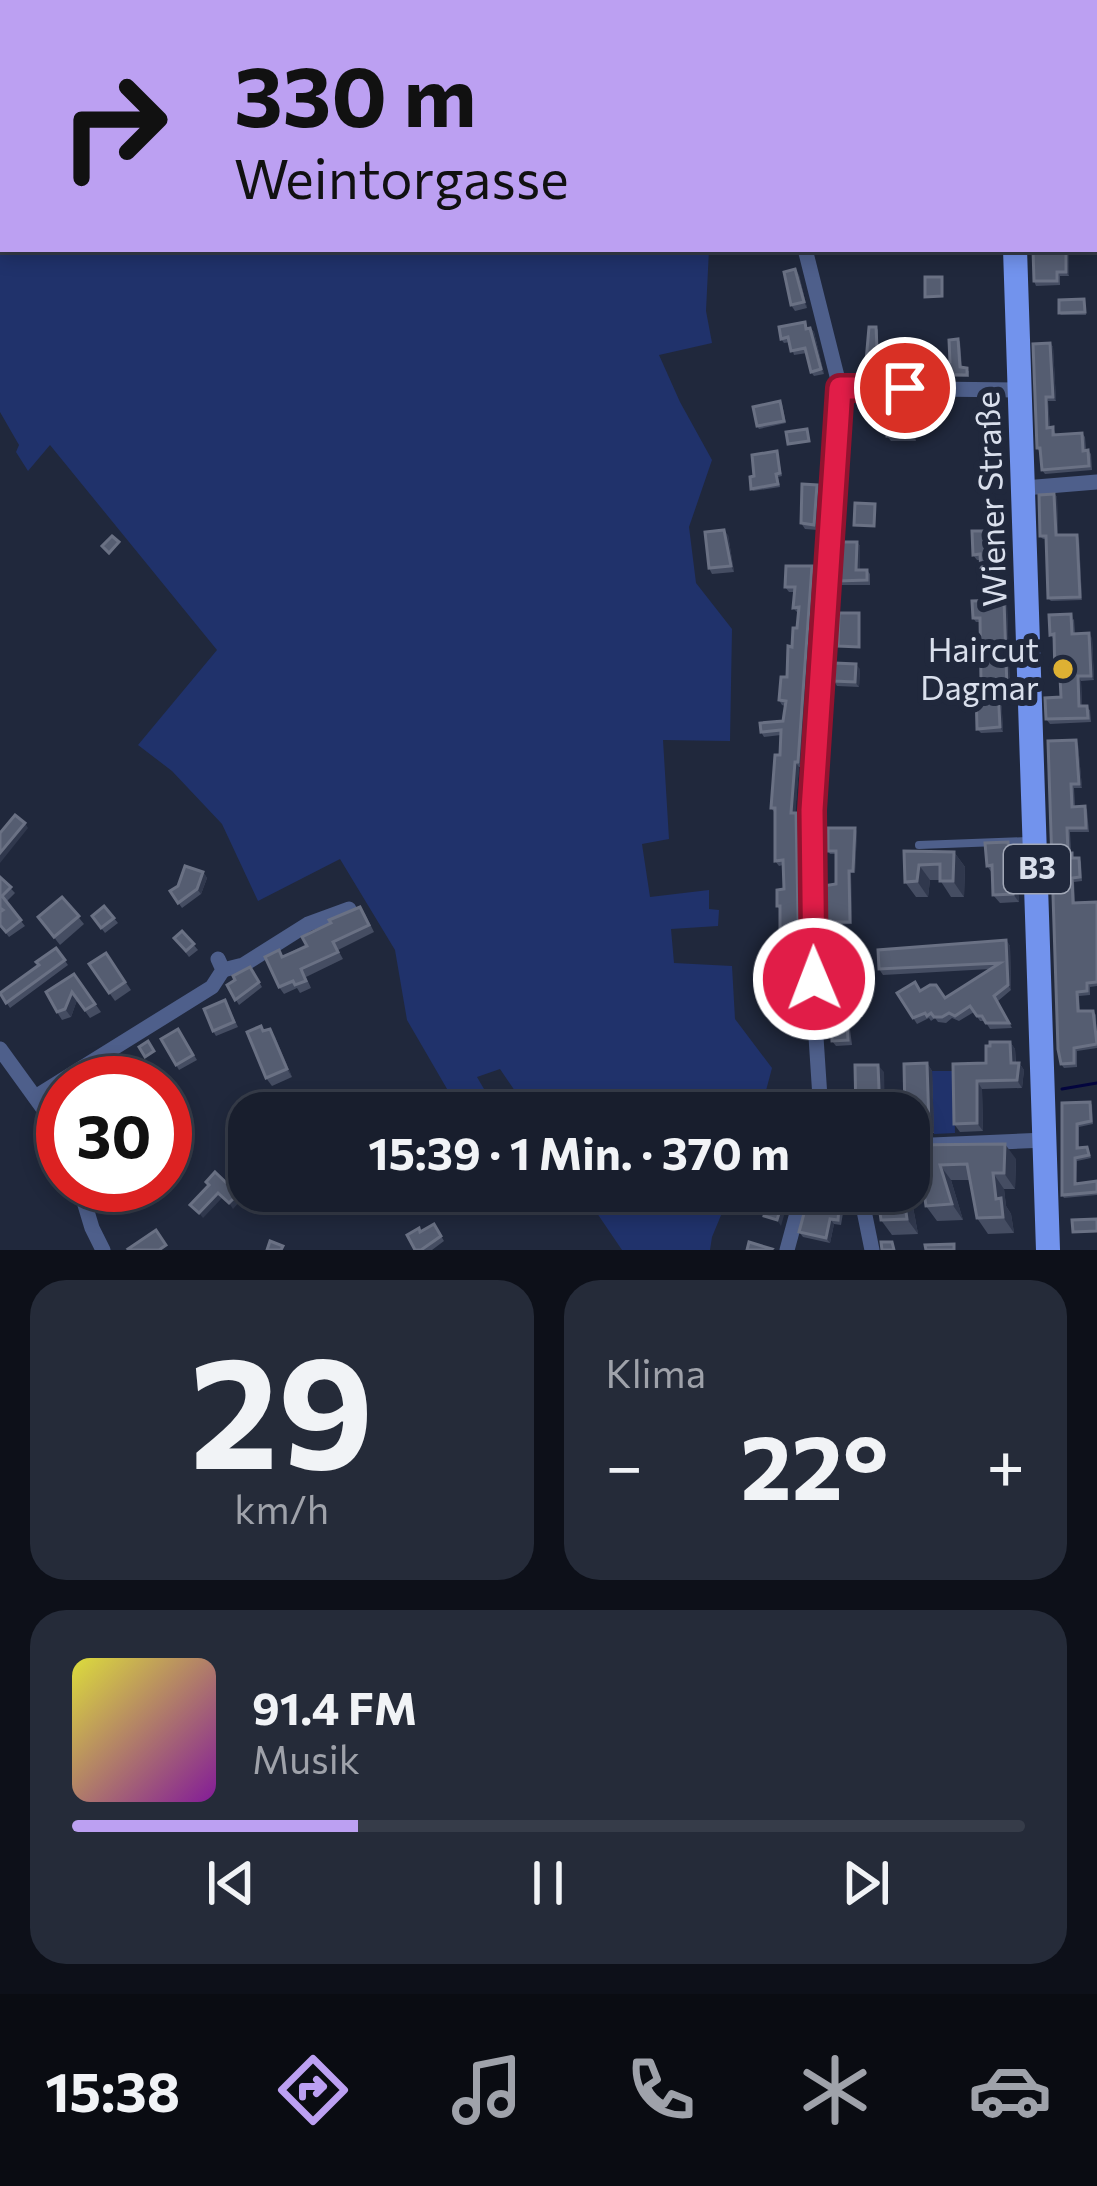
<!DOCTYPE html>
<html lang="de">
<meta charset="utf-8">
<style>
body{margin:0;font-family:Commissioner,sans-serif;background:#252b39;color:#f1f3f6;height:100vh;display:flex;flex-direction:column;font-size:45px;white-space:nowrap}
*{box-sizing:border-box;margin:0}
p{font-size:39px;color:#9fa2aa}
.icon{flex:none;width:66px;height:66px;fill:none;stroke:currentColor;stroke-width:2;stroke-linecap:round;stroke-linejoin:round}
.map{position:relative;height:1250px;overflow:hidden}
.sheet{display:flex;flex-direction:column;gap:30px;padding:30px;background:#0d1019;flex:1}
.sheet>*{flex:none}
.guide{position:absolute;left:0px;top:0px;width:1098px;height:252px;box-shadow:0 6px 18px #0003,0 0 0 3px #363c49;background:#bca0f2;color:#111;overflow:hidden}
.speed{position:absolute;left:36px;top:1056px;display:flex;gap:24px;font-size:60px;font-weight:700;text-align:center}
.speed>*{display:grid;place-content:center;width:156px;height:156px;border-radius:50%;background:#181e2d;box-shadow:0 6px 18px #0003,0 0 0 3px #363c49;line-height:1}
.speed .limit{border:18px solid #d22;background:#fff;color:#111}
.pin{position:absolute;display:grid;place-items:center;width:102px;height:102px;color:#fff;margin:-51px;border:6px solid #fff;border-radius:50%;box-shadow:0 3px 12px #0007}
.me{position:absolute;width:132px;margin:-66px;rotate:359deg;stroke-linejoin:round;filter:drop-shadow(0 0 9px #0008)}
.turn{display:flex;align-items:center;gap:42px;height:252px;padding:0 36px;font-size:54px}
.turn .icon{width:156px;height:156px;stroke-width:2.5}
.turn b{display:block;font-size:84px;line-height:102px}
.big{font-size:90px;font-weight:700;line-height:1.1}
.sheet .widget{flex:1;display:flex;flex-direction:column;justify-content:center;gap:18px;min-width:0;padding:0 42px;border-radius:36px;background:#252b39}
.sheet .dial{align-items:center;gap:0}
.dial b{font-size:156px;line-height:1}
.song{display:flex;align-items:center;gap:36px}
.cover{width:144px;height:144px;border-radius:18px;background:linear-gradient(135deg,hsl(60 70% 55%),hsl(290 70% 35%))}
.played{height:12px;border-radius:6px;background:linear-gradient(90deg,#bca0f2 30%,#363c49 30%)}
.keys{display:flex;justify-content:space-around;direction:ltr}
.heat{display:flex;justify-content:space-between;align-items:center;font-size:66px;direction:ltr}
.sheet .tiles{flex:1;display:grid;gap:30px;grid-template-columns:1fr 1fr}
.widget:last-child{grid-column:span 2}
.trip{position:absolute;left:228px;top:1092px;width:702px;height:120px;border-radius:36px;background:#181e2d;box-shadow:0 6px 18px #0003,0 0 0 3px #363c49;font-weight:700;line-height:120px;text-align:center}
.tabs{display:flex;height:192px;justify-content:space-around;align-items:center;background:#0a0c12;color:#9fa2aa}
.tabs .icon{width:84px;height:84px}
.tabs .active{color:#bca0f2}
.tabs b{font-size:54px;color:#f1f3f6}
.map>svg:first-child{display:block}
.green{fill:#20326b}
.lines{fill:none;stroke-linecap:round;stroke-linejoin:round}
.stream{stroke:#03053e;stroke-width:3}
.service{stroke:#4e5f8b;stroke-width:8}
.minor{stroke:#4e5f8b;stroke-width:15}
.primary{stroke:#7293ed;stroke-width:24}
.wall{fill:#454d62}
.shaded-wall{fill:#30384d}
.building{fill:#555d71;stroke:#6a7184;stroke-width:3}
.route-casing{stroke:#92132f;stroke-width:30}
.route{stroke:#e11d48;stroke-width:21}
.poi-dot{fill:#deb133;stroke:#20283c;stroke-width:4.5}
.labels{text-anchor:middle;stroke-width:12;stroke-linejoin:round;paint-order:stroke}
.shield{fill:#20283c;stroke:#a2a8b7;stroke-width:3}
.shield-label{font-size:30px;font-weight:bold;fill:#d9dfec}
.street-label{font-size:33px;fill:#d9dfec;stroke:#20283c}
.poi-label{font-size:33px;fill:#d9dfec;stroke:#20283c;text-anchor:end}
</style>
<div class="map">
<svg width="1097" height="1250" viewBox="0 0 1097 1250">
<rect width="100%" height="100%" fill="#20283c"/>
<g class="green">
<path d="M113,0H592L587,3H114Z"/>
<path d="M3,183V249H595L627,255L657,249H709L706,311L712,343L659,355L680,402L712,460L689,527L696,583L732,629L730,741L663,740L669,839L642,844L650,897L709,890V909L719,910L718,926L671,929L674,963L732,966L735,1019L772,1068L760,1113H530L500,1069L477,1077L498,1113H461L407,1020L395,950L340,859L258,901L222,824L172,771L138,745L217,650L50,445L28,471L16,452L19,445L0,412V184Z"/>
<path d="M932,1071H953L955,1133L934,1134Z"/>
<path d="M582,1191H731L712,1237L710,1250H622Z"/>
</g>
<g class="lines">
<path class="stream" d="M1062,1089L1097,1083"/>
<path class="service" d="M919,845L1028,841"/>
<g class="minor">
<path d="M737,0L738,3"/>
<path d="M805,249L840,388L811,810L815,1022L821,1113"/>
<path d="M840,388L1020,390"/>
<path d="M1024,488L1097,482"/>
<path d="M223,970L243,965L308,924L349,909"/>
<path d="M0,1049L50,1118L63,1141"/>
<path d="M35,1097L212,987L223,970L218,959"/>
<path d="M909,1146L1046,1140"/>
<path d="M79,1185L92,1228L103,1250"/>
<path d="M860,1191L872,1250"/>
<path d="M787,1250L803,1191"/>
</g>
<g class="primary">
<path d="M1004,0V3"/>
<path d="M1015,249L1048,1250"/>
</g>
</g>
<g class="wall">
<path d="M1069,249V276H1060V285L1036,286L1034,281Z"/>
<path d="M795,269L799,275L807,308L795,311L791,305Z"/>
<path d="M1084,299L1086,315H1061L1059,313Z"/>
<path d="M876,327L878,330V348H889L891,351V362H950L958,339L960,342L962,368L969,371V377L867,376L865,373Z"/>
<path d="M810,328L814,332L824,374L814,376L811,372L807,353L794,355L790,342L784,343L781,339Z"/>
<path d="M1050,343L1053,347L1056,401H1048L1050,427H1053L1056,435L1082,433L1085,437L1086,450H1088L1091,454L1092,470L1045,474L1042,470L1040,452L1037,448Z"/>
<path d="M782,404L786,423L759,429L757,426Z"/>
<path d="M912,408L915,413L916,441H891L887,436Z"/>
<path d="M1002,442L1005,489L984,490L981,486L985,463Z"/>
<path d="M777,451L782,476L778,477L780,487L753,491L751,489L754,476Z"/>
<path d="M817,485L821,490L818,530L805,529L801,523Z"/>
<path d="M1054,494L1057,497L1058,535L1079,538L1082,600L1051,601L1048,598L1046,539H1043L1040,536Z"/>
<path d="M993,531L1000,541L1003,578H984L981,573L980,560H977L973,555Z"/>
<path d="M728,535L734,572L712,574L709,568Z"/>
<path d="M857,542L860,546V570H867L870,574V585H842L838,581Z"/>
<path d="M815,571L802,767H799L795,813L799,818L803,1023L792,1024L789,1019L788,1003H784L780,998V910L777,906L784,889L783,865L779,866L775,861V813L771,808L780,755L781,735L764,737L761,732L783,721L785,706L782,705L779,700L787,677L797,628L798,613L793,608L795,592H789L785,587Z"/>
<path d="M1007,605L1010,692L1001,693L1003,732L981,733L977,729L979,689L981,681L980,622H976L973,618Z"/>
<path d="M1074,619L1075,634L1092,638L1094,680L1081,681L1082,706L1090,710L1091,722L1050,724L1046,719L1061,697L1060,682L1055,677L1054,639L1050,635Z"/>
<path d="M860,669L859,687L837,686L834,681Z"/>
<path d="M1048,741L1078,744L1082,788H1074L1075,807L1085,806L1087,810L1089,832H1070L1071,853L1074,858H1079L1081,862L1082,881L1074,882L1075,902L1097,901V986L1090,987V995L1079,996L1080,1011H1093L1096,1015L1097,1048L1077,1051V1067L1064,1068L1061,1064Z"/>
<path d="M857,831L855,873H851L852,924L825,925L823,922L836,884V854H830L828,851Z"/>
<path d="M1014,850L1019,902L1000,903L993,895L992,873L987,866Z"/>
<path d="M904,851L954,852L965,867L964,897H951L940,880H930L928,897H916L905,882Z"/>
<path d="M203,872L207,878L201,894L182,908L170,891Z"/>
<path d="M0,877L15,893L6,902L25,926L9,937L0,926L2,911L0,910Z"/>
<path d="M62,897L84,924L60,945L38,917Z"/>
<path d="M104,906L118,923L105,933L92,916Z"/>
<path d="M365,914L374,932L338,950L343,959L306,977L311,988L300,993L297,988L284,994L279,987V950L283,956Z"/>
<path d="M182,931L198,950L189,957L174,938Z"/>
<path d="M1006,940L1010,946L1011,990L998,1001L1012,1028L990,1029L985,1021H980L974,1012L959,1021L952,1018L946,1023L938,1022L935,1018L931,1021L929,1018L917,1024L897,993L921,990L945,998L990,969L883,975L879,969Z"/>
<path d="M56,948L68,965L10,1008L0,993L39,965Z"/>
<path d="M106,953L131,990L115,1001L89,964Z"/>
<path d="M250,967L262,987L239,1005L227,985Z"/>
<path d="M74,974L101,1012L90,1018L77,1000L71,1017L62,1020L57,1012Z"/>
<path d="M225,1000L238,1027L216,1036L213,1031Z"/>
<path d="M178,1029L197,1060L179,1070L161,1039Z"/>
<path d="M270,1029L275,1037L292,1077L272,1086L266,1078L264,1031Z"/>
<path d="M850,1029L852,1045L836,1046L832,1041Z"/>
<path d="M1010,1042L1015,1049L1016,1063H1019L1024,1070L1022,1088L982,1089L983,1131L960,1132L954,1124L986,1063Z"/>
<path d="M927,1063L932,1071L934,1133L911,1134L909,1131V1113Z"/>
<path d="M1090,1102L1092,1105L1093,1124L1079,1127V1148L1087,1147L1091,1158L1077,1161L1076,1183L1097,1181V1195L1064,1198L1062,1195V1103Z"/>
<path d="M909,1145L1016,1159L1015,1189H1004L1006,1206L1011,1214L1014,1233L988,1234L977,1218L970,1180H951L963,1220L937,1221L926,1206L922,1181H909Z"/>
<path d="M90,1185H130L120,1191L125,1208L106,1214L100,1206L95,1188L93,1189Z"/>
<path d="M836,1193L841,1198L839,1207L843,1213L841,1225L834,1224L830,1243L803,1237L799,1232Z"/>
<path d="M906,1196L913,1207L918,1234L892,1235L881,1220Z"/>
<path d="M434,1224L444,1241L432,1250H415L420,1232Z"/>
</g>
<g class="shaded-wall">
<path d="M1066,249H1069V276L1066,272Z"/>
<path d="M795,269L799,275L807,308L804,302Z"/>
<path d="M810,328L814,332L824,374L821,369Z"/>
<path d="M1050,343L1053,347L1056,401L1053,397Z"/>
<path d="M1046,397L1048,401L1050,432L1047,428Z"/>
<path d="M912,408L915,413L916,441L913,435Z"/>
<path d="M999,438L1002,442L1005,489L1002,485Z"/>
<path d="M817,485L821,490L818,530L814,525Z"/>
<path d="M1054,494L1057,497L1058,539L1056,535Z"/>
<path d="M724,530L728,535L734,572L731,566Z"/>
<path d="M993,531L1000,541L1003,578L1000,572Z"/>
<path d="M1077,535L1079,538L1082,600L1080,597Z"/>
<path d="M857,542L860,546V574L856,570Z"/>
<path d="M812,566L815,571L802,767L798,762Z"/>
<path d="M1004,600L1007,605L1010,692L1007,688Z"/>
<path d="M1089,633L1092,638L1094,680L1091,676Z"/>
<path d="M856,664L860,669L859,687L855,682Z"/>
<path d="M1078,676L1081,681L1082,711L1079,706Z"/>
<path d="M998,688L1001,693L1003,732L1000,727Z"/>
<path d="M1076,740L1078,744L1082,788L1079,784Z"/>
<path d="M795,762L799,767L795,818L791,813Z"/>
<path d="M796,813L799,818L803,1023L800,1018Z"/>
<path d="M25,823L28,828L0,863V853Z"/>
<path d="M855,828L857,831L855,873L853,871Z"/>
<path d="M1008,842L1014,850L1019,902L1013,894Z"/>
<path d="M954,852L965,867L964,897L953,881Z"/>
<path d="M919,865L930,880L928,897L917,881Z"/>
<path d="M849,871L851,873L852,924L850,922Z"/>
<path d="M203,872L207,878L201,894L197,889Z"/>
<path d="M1006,940L1010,946L1011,990L1008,985Z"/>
<path d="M72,992L77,1000L71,1017L65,1009Z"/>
<path d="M270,1029L275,1037L292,1077L287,1069Z"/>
<path d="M1010,1042L1015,1049L1016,1070L1011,1063Z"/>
<path d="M927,1063L932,1071L934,1133L929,1125Z"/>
<path d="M1019,1063L1024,1070L1022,1088L1017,1080Z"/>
<path d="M878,1065L884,1072L885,1113H880Z"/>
<path d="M977,1081L982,1089L983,1131L977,1123Z"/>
<path d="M1005,1144L1016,1159L1015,1189L1004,1173Z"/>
<path d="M940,1165L951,1180L963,1220L952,1204Z"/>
<path d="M993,1173L1004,1189L1006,1206L1011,1214L1014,1233L1003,1217L996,1199Z"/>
<path d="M786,1191H791L781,1226L777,1220Z"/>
<path d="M896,1191H905L906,1196L913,1207L918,1234L907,1219Z"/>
<path d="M218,1193L222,1198L203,1218L199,1213Z"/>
<path d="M238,1194L242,1199L233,1209L229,1203Z"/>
<path d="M830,1219L834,1224L830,1243L826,1238Z"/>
</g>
<g class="building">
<path d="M746,0H788L789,3H746Z"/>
<path d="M928,0H981L982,3H929Z"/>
<rect x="1021" y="0" width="49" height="3"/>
<path d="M1033,249H1066V272H1057V281H1034Z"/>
<path d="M795,269L804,302L791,305L784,272Z"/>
<path d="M925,277H942V296L925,297Z"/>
<path d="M1084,299L1085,312L1059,313V300Z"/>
<path d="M805,322L806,329L810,328L821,369L811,372L805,348L791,351L788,337L781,339L779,327Z"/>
<path d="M869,327H876L877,348H889V362H950L949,340L958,339L960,367L967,368V375L865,373Z"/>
<path d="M1050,343L1053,397H1046L1047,428L1053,427V435L1082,433L1083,451L1088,450L1089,466L1042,470L1040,448H1037L1033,344Z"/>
<path d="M780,401L784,421L757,426L753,407Z"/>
<path d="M912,408L913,435L887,436L886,409Z"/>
<path d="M807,429L809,441L788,444L786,432Z"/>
<path d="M985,438H999L1002,485L981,486L980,463H985Z"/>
<path d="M777,451L780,473L776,474L778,484L751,489L750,477L754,476L752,455Z"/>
<path d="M802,484L817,485L814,525L801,523Z"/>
<path d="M1054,494L1056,535H1077L1080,597L1048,598L1046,536H1040L1039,495Z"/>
<path d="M855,503L875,504L874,526L854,525Z"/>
<path d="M724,530L731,566L709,568L705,532Z"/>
<path d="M972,531H993V535H996L1000,572L981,573L980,554L973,555Z"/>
<path d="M112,536L119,542L109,553L102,546Z"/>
<path d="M841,542H857L856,570H867V580L838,581Z"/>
<path d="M786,566H812L798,762H795L791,813H796L800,1018L789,1019L788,998H780V906H777V890L784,889L783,860L775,861V808H771L775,755H780L781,730L761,732L760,723L783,721L786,701L779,700L781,677H787L788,646L792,647L793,628H797L799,607L793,608L795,587H785Z"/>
<path d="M1004,600L1007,688H998L1000,727L977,729L976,689H979V682L981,681L980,618H973L972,601Z"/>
<path d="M839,613H859V647L838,646Z"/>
<path d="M1071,614L1072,634L1089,633L1091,676H1078L1079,706H1087L1088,718L1046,719L1045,698L1061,697L1060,677H1055L1054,634L1050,635L1049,615Z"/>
<path d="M834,663L856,664L855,682L834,681Z"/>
<path d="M1076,740L1079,784H1071L1072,807L1085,806L1086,828H1067L1068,853H1072V858H1079L1080,877L1072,878L1073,903L1097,902V982L1087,983V991L1077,992L1078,1011H1093L1097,1044L1074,1048V1063L1061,1064L1058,1049L1048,741Z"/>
<path d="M15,815L25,823L0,853V833Z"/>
<path d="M828,828H855L853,871H849L850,922H823V886L836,884V851H828Z"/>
<path d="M1008,842L1013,894L993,895L992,865L987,866L985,843Z"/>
<path d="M904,851L954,852L953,881H940V864L919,865L917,881L905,882Z"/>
<path d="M185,866L203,872L197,889L178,903L170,891L178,886Z"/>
<path d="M0,877L11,887L2,896L21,920L6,932L0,925V912L3,910L0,908Z"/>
<path d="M62,897L79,916L54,937L38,917Z"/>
<path d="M104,906L114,918L101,928L92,916Z"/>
<path d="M360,907L369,925L333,942L338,952L301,969L306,981L295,985L293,981L279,987L265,957L279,950L282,957L307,946L302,937L331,923L329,920Z"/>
<path d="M182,931L194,944L186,951L174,938Z"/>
<path d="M1006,940L1008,985L994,996L1009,1023H986L982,1016H977L970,1006L955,1016L949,1013L942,1017H934L931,1013L927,1016L925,1013L913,1018L897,993L915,982L920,991L930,985H936L945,998L1000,963L879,969L878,950Z"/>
<path d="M56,948L65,960L6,1003L0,993L39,965L36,962Z"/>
<path d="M106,953L125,982L109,993L89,964Z"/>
<path d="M824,959H841L842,979H829V975H824Z"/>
<path d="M250,967L259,982L235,1000L227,985L235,980L233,976Z"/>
<path d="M74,974L95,1004L85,1010L72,992L65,1009L57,1012L46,992Z"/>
<path d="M225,1000L234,1022L213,1031L204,1009Z"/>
<path d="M847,1024L848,1040L832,1041L831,1025Z"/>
<path d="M261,1026L263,1031L270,1029L287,1069L266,1078L247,1032Z"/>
<path d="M178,1029L193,1055L176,1065L161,1039Z"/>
<path d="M148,1041L154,1051L145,1057L139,1047Z"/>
<path d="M990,1042H1010L1011,1063H1019L1017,1080L977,1081V1123L954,1124L953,1064L986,1063V1046H990Z"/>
<path d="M119,1063L131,1083H73L94,1072L95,1075Z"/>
<path d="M927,1063L929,1125L909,1126V1113H905L904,1064Z"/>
<path d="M855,1065H878L880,1113H856Z"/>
<path d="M785,1093L797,1097L796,1101L805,1102L806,1113H789L790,1110L781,1109Z"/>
<path d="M1090,1102L1091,1121L1077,1124V1148L1087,1147L1089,1155L1075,1158V1184L1097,1181V1192L1062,1195V1103Z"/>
<path d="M1005,1144L1004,1173H993L996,1199L1001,1198L1003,1217L977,1218L967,1164L940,1165L952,1204L926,1206L920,1165H909V1145Z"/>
<path d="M215,1172L238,1194L229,1203L218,1193L199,1213L190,1205L209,1185L206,1182Z"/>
<path d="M94,1185H115L120,1200L100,1206Z"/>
<path d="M771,1191H786L777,1220L764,1216Z"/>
<path d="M810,1191H833L837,1193L835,1207L839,1208L838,1220L830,1219L826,1238L799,1232Z"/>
<path d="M877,1191H903L907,1219L881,1220Z"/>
<path d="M1097,1219V1231L1073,1232L1072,1220Z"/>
<path d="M434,1224L441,1236L421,1250H415L407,1235L419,1228L420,1232Z"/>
<path d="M156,1230L166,1245L159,1250H129L128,1249Z"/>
<path d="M270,1241L283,1246L281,1250H267Z"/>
<path d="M749,1242L772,1249L771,1250H747Z"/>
<path d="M881,1242H892L894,1250H882Z"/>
<path d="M954,1244V1250H926L925,1245Z"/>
</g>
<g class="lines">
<g class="route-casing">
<path id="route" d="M814,979L812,810L840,388H905"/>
</g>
<use href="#route" class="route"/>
</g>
<circle class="poi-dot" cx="1063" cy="669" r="12"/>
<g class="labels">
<rect class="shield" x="1004" y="845" width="66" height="48" rx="9"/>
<g class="shield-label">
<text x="1037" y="879">B3</text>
</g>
<g class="street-label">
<text transform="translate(991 499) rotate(-92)" y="12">Wiener Straße</text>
</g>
<g class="poi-label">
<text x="1039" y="662">Haircut<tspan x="1039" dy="38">Dagmar</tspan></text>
</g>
</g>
</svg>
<div class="speed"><div class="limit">30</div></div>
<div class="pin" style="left:905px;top:388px;background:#d93025"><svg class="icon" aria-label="arrive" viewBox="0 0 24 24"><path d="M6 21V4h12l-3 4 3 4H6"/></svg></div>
<svg class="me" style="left:814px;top:979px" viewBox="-20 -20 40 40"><circle r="17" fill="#e11d48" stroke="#fff" stroke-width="3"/><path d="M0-11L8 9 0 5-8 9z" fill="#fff"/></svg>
<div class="trip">15:39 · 1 Min. · 370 m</div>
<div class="guide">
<div class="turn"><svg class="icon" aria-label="right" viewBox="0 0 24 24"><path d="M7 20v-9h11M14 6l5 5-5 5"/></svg><div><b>330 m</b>Weintorgasse</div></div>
</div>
</div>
<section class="sheet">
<div class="tiles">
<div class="widget dial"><b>29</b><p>km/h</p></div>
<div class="widget"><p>Klima</p>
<div class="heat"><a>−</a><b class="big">22°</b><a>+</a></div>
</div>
<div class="widget">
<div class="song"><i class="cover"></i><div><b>91.4 FM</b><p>Musik</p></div></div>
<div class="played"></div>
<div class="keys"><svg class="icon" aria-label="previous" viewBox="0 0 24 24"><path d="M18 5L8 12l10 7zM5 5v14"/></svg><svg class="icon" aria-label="pause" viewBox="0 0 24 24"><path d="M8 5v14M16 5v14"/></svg><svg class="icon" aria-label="next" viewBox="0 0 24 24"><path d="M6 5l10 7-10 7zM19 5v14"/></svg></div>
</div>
</div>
</section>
<nav class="tabs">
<b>15:38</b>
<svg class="icon active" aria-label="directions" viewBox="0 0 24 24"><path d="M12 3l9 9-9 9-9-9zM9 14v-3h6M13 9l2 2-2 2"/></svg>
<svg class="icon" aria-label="music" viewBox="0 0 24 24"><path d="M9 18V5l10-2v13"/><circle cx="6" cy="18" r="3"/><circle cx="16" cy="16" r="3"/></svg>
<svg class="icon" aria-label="phone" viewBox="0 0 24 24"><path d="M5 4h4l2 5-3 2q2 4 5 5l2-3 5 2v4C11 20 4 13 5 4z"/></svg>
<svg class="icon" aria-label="climate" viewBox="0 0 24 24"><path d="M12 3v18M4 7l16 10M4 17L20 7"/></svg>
<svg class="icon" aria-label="car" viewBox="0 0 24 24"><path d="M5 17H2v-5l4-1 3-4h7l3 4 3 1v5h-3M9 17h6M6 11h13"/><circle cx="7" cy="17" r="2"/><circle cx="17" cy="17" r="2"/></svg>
</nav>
